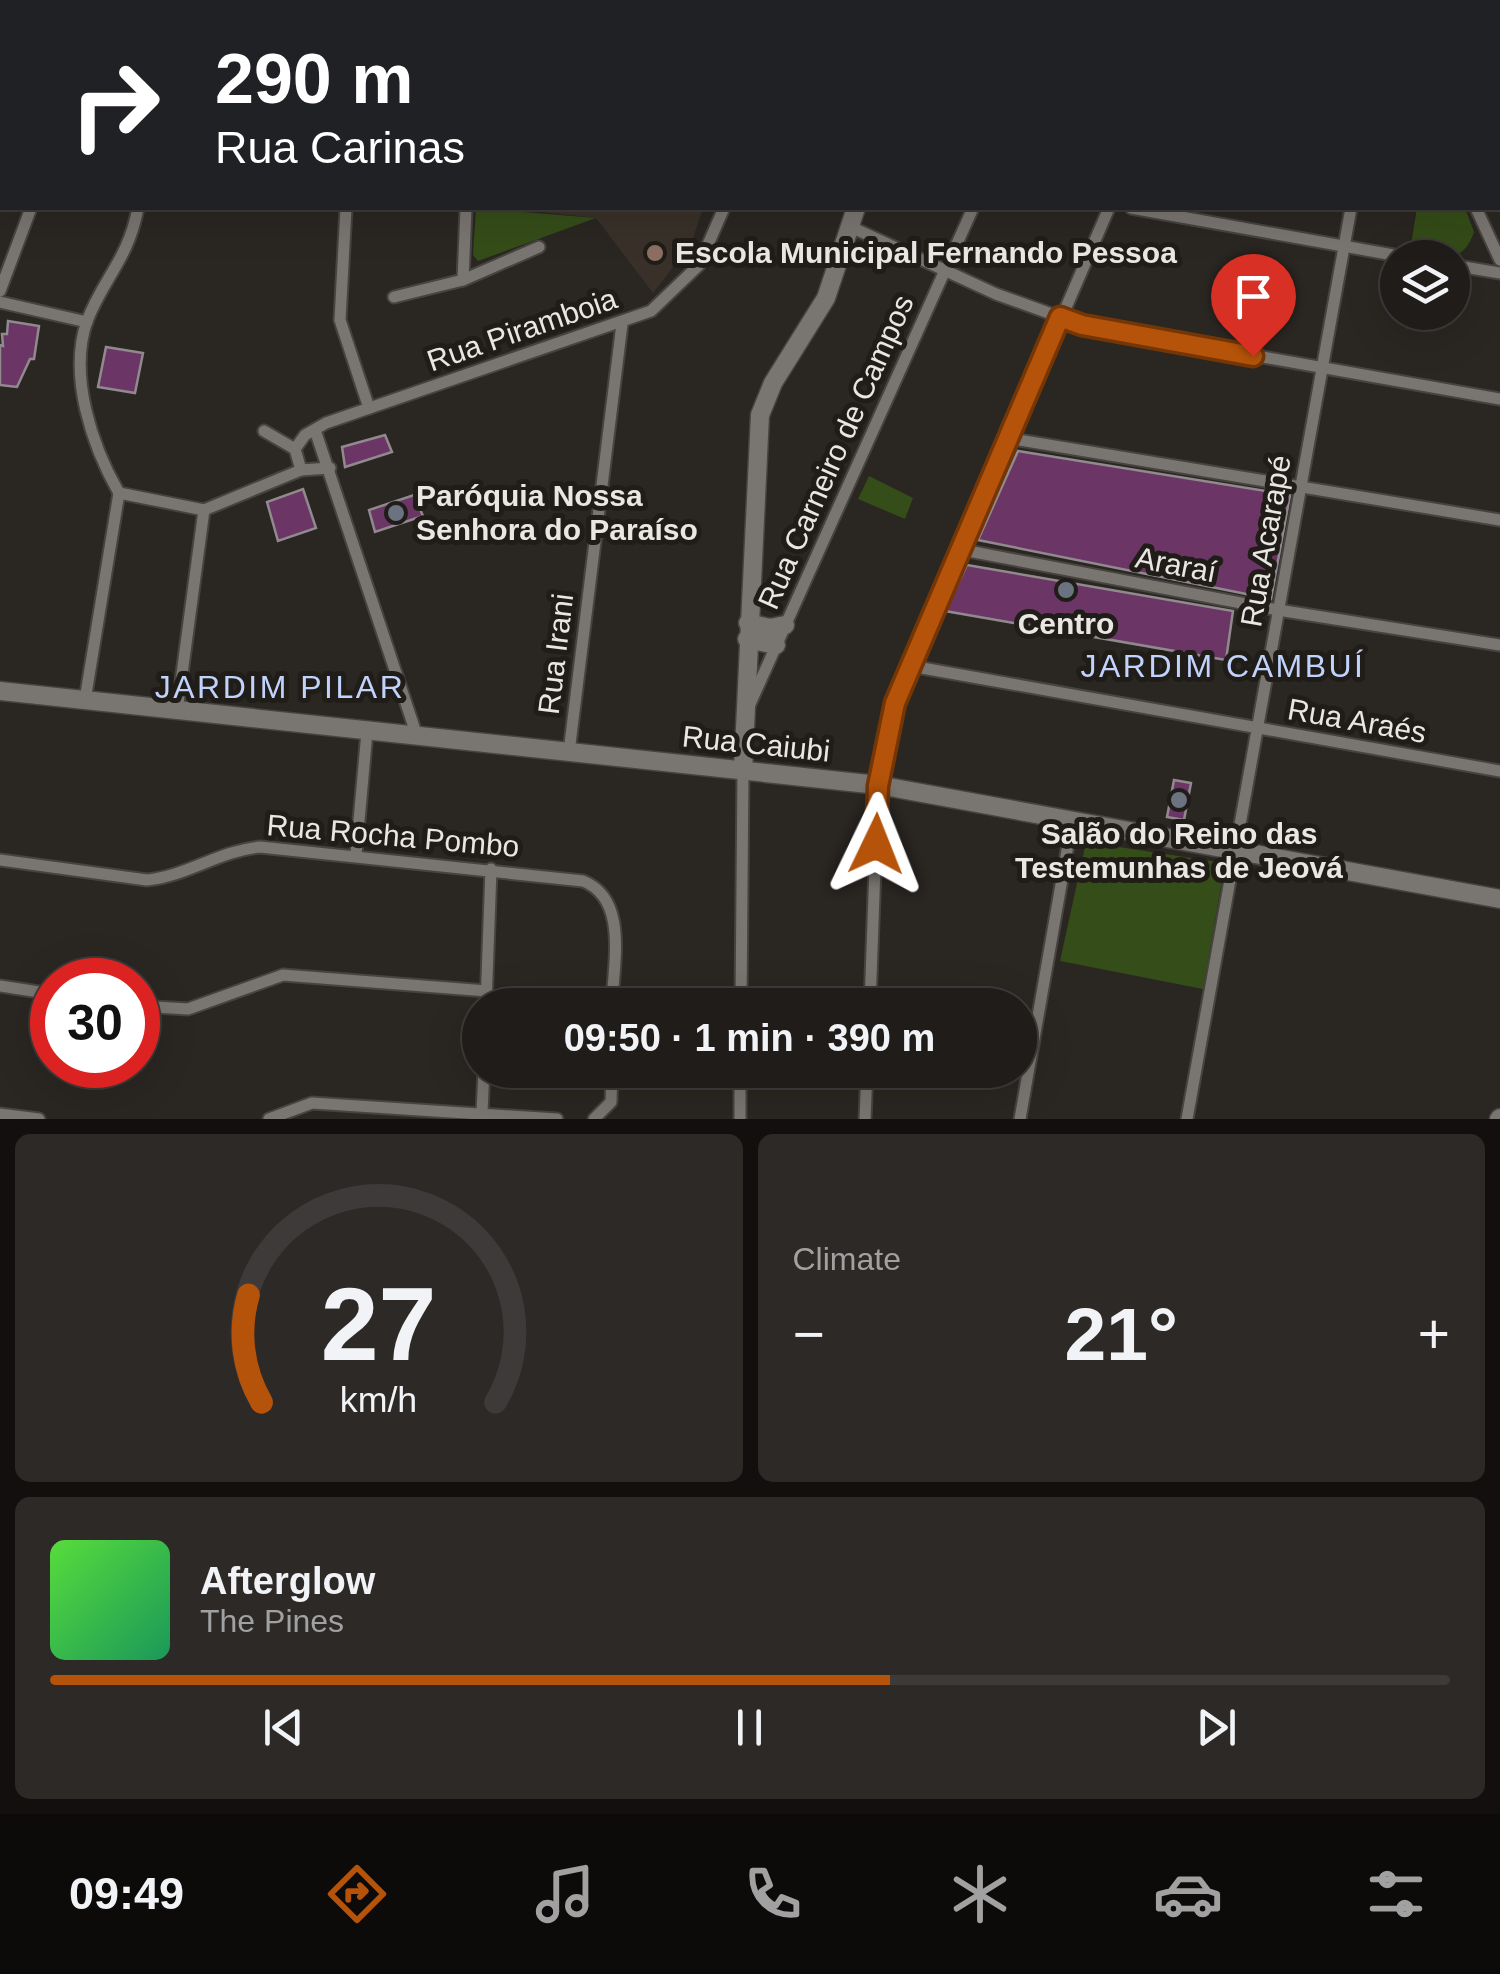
<!DOCTYPE html>
<meta charset="utf-8">
<style>
body{margin:0;font-family:Arial,sans-serif;background:#2d2927;color:#f1f3f6;height:100vh;display:flex;flex-direction:column;font-size:38px;white-space:nowrap}
*{box-sizing:border-box;margin:0}
p{font-size:32px;color:#a2a1a2}
.icon{flex:none;width:55px;height:55px;fill:none;stroke:currentColor;stroke-width:2;stroke-linecap:round;stroke-linejoin:round}
.map{position:relative;height:1119px;overflow:hidden}
.details{display:flex;flex-direction:column;gap:15px;padding:15px;background:#120f0e;flex:1}
.details>*{flex:none}
.guide{position:absolute;left:0px;top:0px;width:1500px;height:210px;box-shadow:0 10px 40px #0002,0 0 0 2px #3d3a39;background:#202124;color:#fff;overflow:hidden}
.buttons{position:absolute;left:1380px;top:240px;display:grid;gap:20px}
.buttons a{display:grid;place-items:center;width:90px;height:90px;border-radius:50%;background:#201c1a;box-shadow:0 10px 40px #0002,0 0 0 2px #3d3a39;font-size:50px}
.speed{position:absolute;left:30px;top:958px;display:flex;gap:20px;font-size:50px;font-weight:700;text-align:center}
.speed>*{display:grid;place-content:center;width:130px;height:130px;border-radius:50%;background:#201c1a;box-shadow:0 10px 40px #0002,0 0 0 2px #3d3a39;line-height:1}
.speed .limit{border:15px solid #d22;background:#fff;color:#111}
.pin{position:absolute;display:grid;place-items:center;width:85px;height:85px;color:#fff;margin:-102px -42px;border-radius:50% 50% 50% 0;rotate:-45deg;box-shadow:0 0 10px #0007}
.pin .icon{rotate:45deg}
.me{position:absolute;width:110px;margin:-55px;rotate:2deg;stroke-linejoin:round;filter:drop-shadow(0 0 8px #0008)}
.turn{display:flex;align-items:center;gap:35px;height:210px;padding:0 50px;font-size:45px}
.turn .icon{width:130px;height:130px;stroke-width:2.5}
.turn b{display:block;font-size:70px;line-height:85px}
.big{font-size:75px;font-weight:700;line-height:1.1}
.details .card{flex:1;display:flex;flex-direction:column;justify-content:center;gap:15px;min-width:0;padding:0 35px;border-radius:15px;background:#2d2927}
.details .dial{align-items:center;gap:0}
.dial svg{height:260px;overflow:visible;fill:none;stroke:#3d3a39;stroke-width:7;stroke-linecap:round;text-anchor:middle}
.dial text{fill:#f1f3f6;stroke:none}
.song{display:flex;align-items:center;gap:30px}
.cover{width:120px;height:120px;border-radius:15px;background:linear-gradient(135deg,hsl(110 70% 55%),hsl(150 70% 35%))}
.played{height:10px;border-radius:5px;background:linear-gradient(90deg,#b45309 60%,#3d3a39 60%)}
.keys{display:flex;justify-content:space-around;direction:ltr}
.heat{display:flex;justify-content:space-between;align-items:center;font-size:55px;direction:ltr}
.details .tiles{flex:1;display:grid;gap:15px;grid-template-columns:1fr 1fr}
.card:last-child{grid-column:span 2}
.trip{position:absolute;left:462px;top:988px;width:575px;height:100px;border-radius:50px;background:#201c1a;box-shadow:0 10px 40px #0002,0 0 0 2px #3d3a39;font-weight:700;line-height:100px;text-align:center}
.menu{display:flex;height:160px;justify-content:space-around;align-items:center;background:#0d0b0a;color:#a2a1a2}
.menu .icon{width:70px;height:70px}
.menu .active{color:#b45309}
.menu b{font-size:45px;color:#f1f3f6}
.map>svg:first-child{display:block}
.built{fill:#393129}
.green{fill:#354d19}
.building{fill:#6b3565;stroke:#908a8f;stroke-width:2.5}
.lines{fill:none;stroke-linecap:round;stroke-linejoin:round}
.street-casing{stroke:#464340;stroke-width:15}
.secondary-casing{stroke:#464340;stroke-width:21}
.street{stroke:#797570;stroke-width:11}
.secondary{stroke:#797570;stroke-width:18}
.route-casing{stroke:#753606;stroke-width:25}
.route{stroke:#b45309;stroke-width:18}
.education-dot{fill:#8d6e63;stroke:#201d19;stroke-width:4}
.worship-dot{fill:#6b7280;stroke:#201d19;stroke-width:4}
.labels{text-anchor:middle;stroke-width:10;stroke-linejoin:round;paint-order:stroke}
.poi-label{font-size:30px;font-weight:bold;fill:#e9e6e4;stroke:#201d19;text-anchor:start}
.street-label{font-size:30px;fill:#e9e6e4;stroke:#201d19}
.neighbourhood-label{font-size:32px;letter-spacing:2.5px;fill:#c1d2fb;stroke:#201d19}
</style>
<div class="map">
<svg width="1500" height="1119" viewBox="0 0 1500 1119">
<rect width="100%" height="100%" fill="#2a2622"/>
<path class="built" d="M506,208H703L691,244L653,293L596,218Z"/>
<g class="green">
<path d="M476,208L596,218L478,261L473,255Z"/>
<path d="M1417,208H1465L1474,232C1462,267 1439,257 1410,251Z"/>
<path d="M869,476L913,498L905,519L858,499Z"/>
<path d="M1086,842L1225,863L1203,989L1060,961Z"/>
</g>
<g class="building">
<path d="M8,321L39,326L34,359H30L17,387L0,385V345L3,346L2,334H7Z"/>
<path d="M106,347L143,353L135,393L98,387Z"/>
<path d="M385,435L392,452L345,467L342,447Z"/>
<path d="M1018,451L1290,495L1271,599L978,540Z"/>
<path d="M303,489L316,528L278,541L267,502Z"/>
<path d="M414,495L423,516L375,532L369,510Z"/>
<path d="M967,565L1233,611L1226,660L945,611Z"/>
<path d="M1174,780L1191,783L1184,820L1167,817Z"/>
</g>
<g class="lines">
<g class="street-casing">
<g id="street">
<path d="M456,0V2"/>
<path d="M92,2L93,0"/>
<path d="M174,2V0"/>
<path d="M355,2V0"/>
<path d="M783,2V0"/>
<path d="M1062,2V0"/>
<path d="M1384,2V0"/>
<path d="M1498,148H1500"/>
<path d="M138,208C128,260 104,277 87,321C68,375 92,446 119,493L204,510L301,470L330,468"/>
<path d="M346,208L340,320L369,408"/>
<path d="M1131,208L1410,258"/>
<path d="M1476,208L1500,260"/>
<path d="M851,227L996,294L1082,325L1500,399"/>
<path d="M1452,265L1500,273"/>
<path d="M463,280L466,208"/>
<path d="M0,291L31,208"/>
<path d="M394,297L463,280L539,247"/>
<path d="M0,302L87,322"/>
<path d="M315,430L417,736"/>
<path d="M264,431L295,449"/>
<path d="M1007,438L1500,520"/>
<path d="M301,470L295,449L305,435L326,423L651,311L699,265L724,208"/>
<path d="M963,550L1278,610L1500,645"/>
<path d="M911,666L1500,771"/>
<path d="M85,700L119,493"/>
<path d="M750,704L973,208"/>
<path d="M177,711L204,510"/>
<path d="M569,752L622,324"/>
<path d="M356,854L367,732"/>
<path d="M0,860L147,880C187,876 219,851 260,847L583,881C629,899 613,965 612,1005"/>
<path d="M0,986L52,994"/>
<path d="M486,1005L491,869"/>
<path d="M741,1005L743,770"/>
<path d="M870,1005L878,785L895,703L1109,208"/>
<path d="M138,1006L188,1009L283,975L487,991"/>
<path d="M482,1112L484,1070"/>
<path d="M0,1114L39,1119"/>
<path d="M269,1119L312,1103L557,1119"/>
<path d="M594,1119L611,1102L612,1070"/>
<path d="M740,1119V1070"/>
<path d="M865,1119L867,1070"/>
<path d="M1020,1119L1072,822"/>
<path d="M1187,1119L1351,208"/>
</g>
</g>
<g class="secondary-casing">
<g id="secondary">
<path d="M911,2V0"/>
<path d="M748,623L770,628L785,625"/>
<path d="M747,639L776,645"/>
<path d="M0,691L878,785L1500,899"/>
<path d="M743,770L760,415L773,383L826,298L856,208"/>
<path d="M1499,1119L1500,1118"/>
</g>
</g>
<use href="#street" class="street"/>
<use href="#secondary" class="secondary"/>
</g>
<g class="lines">
<g class="route-casing">
<path id="route" d="M876,844L878,786L895,703L1060,317L1082,325L1253,356"/>
</g>
<use href="#route" class="route"/>
</g>
<circle class="education-dot" cx="655" cy="253" r="10"/>
<g class="worship-dot">
<circle cx="396" cy="513" r="10"/>
<circle cx="1066" cy="590" r="10"/>
<circle cx="1179" cy="800" r="10"/>
</g>
<g class="labels">
<g class="poi-label">
<text x="675" y="263">Escola Municipal Fernando Pessoa</text>
<text x="416" y="506">Paróquia Nossa<tspan x="416" dy="34">Senhora do Paraíso</tspan></text>
<text x="1066" y="634" text-anchor="middle">Centro</text>
<text x="1179" y="844" text-anchor="middle">Salão do Reino das<tspan x="1179" dy="34">Testemunhas de Jeová</tspan></text>
</g>
<g class="street-label">
<text transform="translate(522 330) rotate(-19)" y="10">Rua Piramboia</text>
<text transform="translate(836 452) rotate(-66)" y="10">Rua Carneiro de Campos</text>
<text transform="translate(1266 541) rotate(-80)" y="10">Rua Acarapé</text>
<text transform="translate(1176 565) rotate(11)" y="10">Araraí</text>
<text transform="translate(556 654) rotate(-83)" y="10">Rua Irani</text>
<text transform="translate(1357 721) rotate(10)" y="10">Rua Araés</text>
<text transform="translate(756 744) rotate(6)" y="10">Rua Caiubi</text>
<text transform="translate(393 836) rotate(5)" y="10">Rua Rocha Pombo</text>
</g>
<g class="neighbourhood-label">
<text x="1223" y="677">JARDIM CAMBUÍ</text>
<text x="280" y="698">JARDIM PILAR</text>
</g>
</g>
</svg>
<div class="buttons">
<a><svg class="icon" aria-label="layers" viewBox="0 0 24 24"><path d="M12 4l9 5-9 5-9-5zM3 14l9 5 9-5"/></svg></a>
</div>
<div class="speed"><div class="limit">30</div></div>
<div class="pin" style="left:1253px;top:356px;background:#d93025"><svg class="icon" aria-label="arrive" viewBox="0 0 24 24"><path d="M6 21V4h12l-3 4 3 4H6"/></svg></div>
<svg class="me" style="left:876px;top:844px" viewBox="-20 -20 40 40"><path d="M0-17L14 15 0 8-14 15z" fill="#b45309" stroke="#fff" stroke-width="4"/></svg>
<div class="trip">09:50 · 1 min · 390 m</div>
<div class="guide">
<div class="turn"><svg class="icon" aria-label="right" viewBox="0 0 24 24"><path d="M7 20v-9h11M14 6l5 5-5 5"/></svg><div><b>290 m</b>Rua Carinas</div></div>
</div>
</div>
<section class="details">
<div class="tiles">
<div class="card dial"><svg viewBox="0 0 100 80">
<path d="M14 69A42 42 0 1 1 86 69"/>
<path d="M14 69A42 42 0 0 1 10 36" stroke="#b45309"/>
<text x="50" y="56" font-size="32" font-weight="700">27</text>
<text x="50" y="72" font-size="11">km/h</text>
</svg></div>
<div class="card"><p>Climate</p>
<div class="heat"><a>−</a><b class="big">21°</b><a>+</a></div>
</div>
<div class="card">
<div class="song"><i class="cover"></i><div><b>Afterglow</b><p>The Pines</p></div></div>
<div class="played"></div>
<div class="keys"><svg class="icon" aria-label="previous" viewBox="0 0 24 24"><path d="M18 5L8 12l10 7zM5 5v14"/></svg><svg class="icon" aria-label="pause" viewBox="0 0 24 24"><path d="M8 5v14M16 5v14"/></svg><svg class="icon" aria-label="next" viewBox="0 0 24 24"><path d="M6 5l10 7-10 7zM19 5v14"/></svg></div>
</div>
</div>
</section>
<nav class="menu">
<b>09:49</b>
<svg class="icon active" aria-label="directions" viewBox="0 0 24 24"><path d="M12 3l9 9-9 9-9-9zM9 14v-3h6M13 9l2 2-2 2"/></svg>
<svg class="icon" aria-label="music" viewBox="0 0 24 24"><path d="M9 18V5l10-2v13"/><circle cx="6" cy="18" r="3"/><circle cx="16" cy="16" r="3"/></svg>
<svg class="icon" aria-label="phone" viewBox="0 0 24 24"><path d="M5 4h4l2 5-3 2q2 4 5 5l2-3 5 2v4C11 20 4 13 5 4z"/></svg>
<svg class="icon" aria-label="climate" viewBox="0 0 24 24"><path d="M12 3v18M4 7l16 10M4 17L20 7"/></svg>
<svg class="icon" aria-label="car" viewBox="0 0 24 24"><path d="M5 17H2v-5l4-1 3-4h7l3 4 3 1v5h-3M9 17h6M6 11h13"/><circle cx="7" cy="17" r="2"/><circle cx="17" cy="17" r="2"/></svg>
<svg class="icon" aria-label="filters" viewBox="0 0 24 24"><path d="M4 7h16M4 17h16"/><circle cx="9" cy="7" r="2"/><circle cx="15" cy="17" r="2"/></svg>
</nav>
